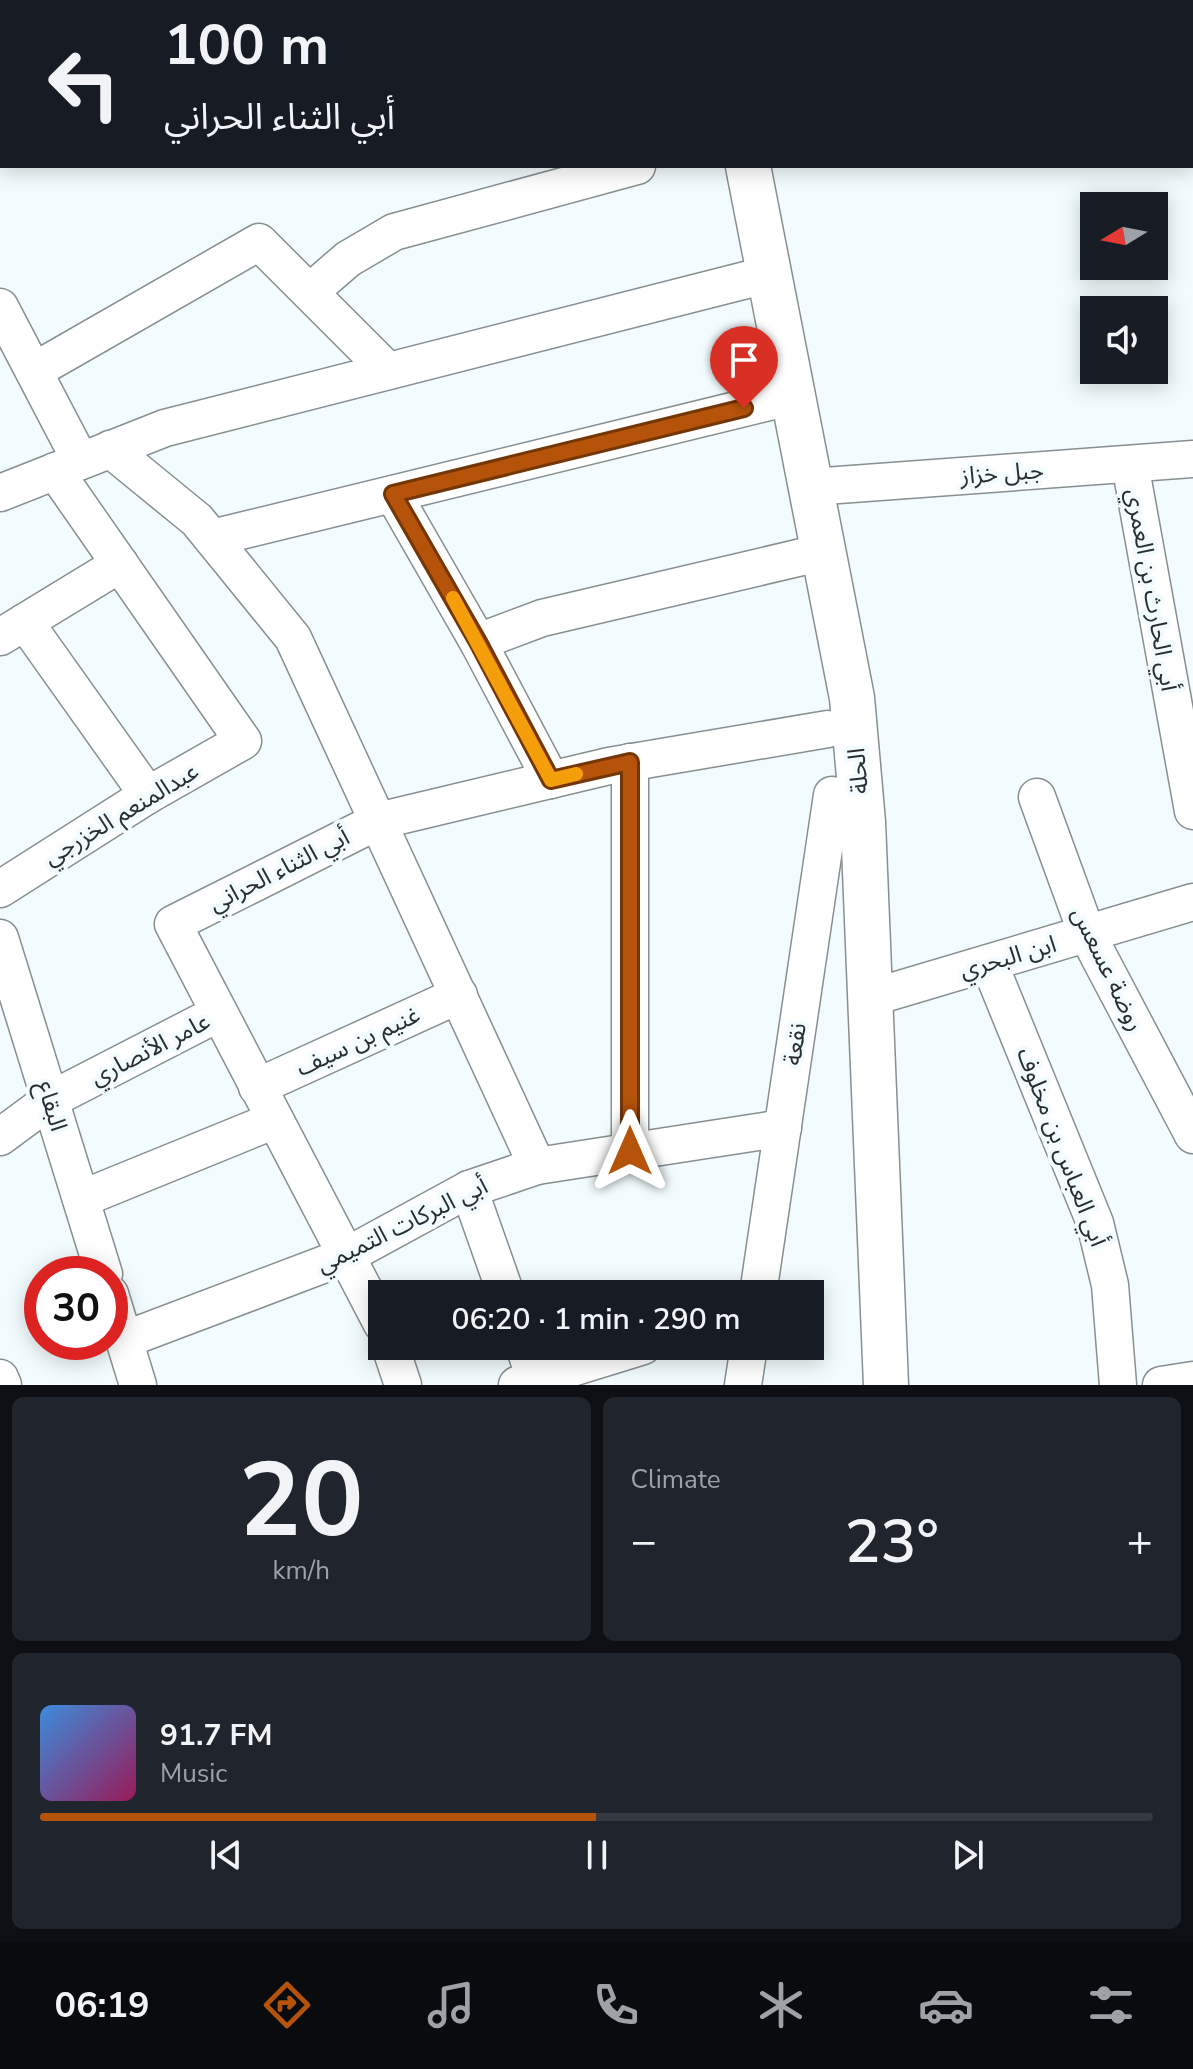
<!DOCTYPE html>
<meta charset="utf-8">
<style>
body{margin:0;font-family:"Nunito Sans","Noto Sans Arabic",sans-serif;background:#20242c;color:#f1f3f6;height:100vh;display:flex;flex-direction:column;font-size:30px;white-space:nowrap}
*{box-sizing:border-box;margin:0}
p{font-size:26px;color:#9ea1a6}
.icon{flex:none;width:44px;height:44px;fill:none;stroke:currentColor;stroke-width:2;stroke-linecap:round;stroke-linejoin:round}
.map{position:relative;height:1385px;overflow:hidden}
.sheet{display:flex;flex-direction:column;gap:12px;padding:12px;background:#0d0f14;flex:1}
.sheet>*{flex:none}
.guide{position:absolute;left:0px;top:0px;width:1194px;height:168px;box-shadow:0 4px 20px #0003;background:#171b24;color:#f1f3f6;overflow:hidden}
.needle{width:52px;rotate:260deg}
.controls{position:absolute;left:1080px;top:192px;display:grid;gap:16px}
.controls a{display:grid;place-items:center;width:88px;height:88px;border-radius:0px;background:#171b24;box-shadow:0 4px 20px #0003;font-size:40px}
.speed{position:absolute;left:24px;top:1256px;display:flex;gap:16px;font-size:40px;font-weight:700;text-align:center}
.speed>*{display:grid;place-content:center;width:104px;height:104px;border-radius:50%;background:#171b24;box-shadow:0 4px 20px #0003;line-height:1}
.speed .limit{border:12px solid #d22;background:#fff;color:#111}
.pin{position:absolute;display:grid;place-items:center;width:68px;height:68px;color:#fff;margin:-82px -34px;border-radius:50% 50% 50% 0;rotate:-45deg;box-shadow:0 0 8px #0007}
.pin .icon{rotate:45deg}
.me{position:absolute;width:88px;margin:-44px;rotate:0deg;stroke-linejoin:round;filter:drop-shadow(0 0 6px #0008)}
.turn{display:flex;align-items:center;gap:28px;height:168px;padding:0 32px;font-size:36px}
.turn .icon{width:104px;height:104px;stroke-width:2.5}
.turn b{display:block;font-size:56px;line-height:68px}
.big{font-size:60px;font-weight:600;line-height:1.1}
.sheet .card{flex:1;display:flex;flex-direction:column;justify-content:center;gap:12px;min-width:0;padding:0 28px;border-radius:12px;background:#20242c}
.sheet .dial{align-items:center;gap:0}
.dial b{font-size:104px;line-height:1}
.song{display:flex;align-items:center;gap:24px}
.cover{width:96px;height:96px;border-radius:12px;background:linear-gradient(135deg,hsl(210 70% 55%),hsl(330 70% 35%))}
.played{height:8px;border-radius:4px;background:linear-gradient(90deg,#b45309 50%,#363941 50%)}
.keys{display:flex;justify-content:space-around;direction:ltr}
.heat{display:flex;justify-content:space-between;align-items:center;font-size:44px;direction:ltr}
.sheet .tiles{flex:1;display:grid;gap:12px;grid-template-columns:1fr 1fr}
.card:last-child{grid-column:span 2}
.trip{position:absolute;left:368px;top:1280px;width:456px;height:80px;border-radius:0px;background:#171b24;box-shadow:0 4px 20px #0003;font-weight:600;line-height:80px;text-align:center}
.tabs{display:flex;height:128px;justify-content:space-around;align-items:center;background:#090b0e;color:#9ea1a6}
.tabs .icon{width:56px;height:56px}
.tabs .on{color:#b45309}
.tabs b{font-size:36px;color:#f1f3f6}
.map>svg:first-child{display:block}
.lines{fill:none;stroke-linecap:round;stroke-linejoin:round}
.minor-casing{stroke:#878f91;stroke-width:39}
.major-casing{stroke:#878f91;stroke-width:47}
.minor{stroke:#fff;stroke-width:36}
.major{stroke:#fff;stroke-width:44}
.route-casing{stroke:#753606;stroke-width:20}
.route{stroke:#b45309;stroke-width:14}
.slow{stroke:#f59e0b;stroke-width:14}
.labels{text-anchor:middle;stroke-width:8;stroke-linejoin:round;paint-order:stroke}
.street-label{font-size:24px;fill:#2a2e2e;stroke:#f2fbfd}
</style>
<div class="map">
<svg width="1193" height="1385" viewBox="0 0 1193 1385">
<rect width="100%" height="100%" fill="#f2fbfd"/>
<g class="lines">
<g class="minor-casing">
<g id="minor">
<path d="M176,2L181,0"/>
<path d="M0,62L2,61"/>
<path d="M311,291L348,259L394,232L637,166"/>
<path d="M0,307L80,460"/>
<path d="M34,371L259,242L388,371"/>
<path d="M110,449L197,520L293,638L537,1166"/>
<path d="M1130,464L1193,811"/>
<path d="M811,487L1193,459"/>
<path d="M0,493L165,428L750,279"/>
<path d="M393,494L478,642L551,780"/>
<path d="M212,538L773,401"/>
<path d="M25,622L148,795"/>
<path d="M0,637L120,564"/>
<path d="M478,642L542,618L802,557"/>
<path d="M1037,797L1087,934L1193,1135"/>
<path d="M0,889L148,795L243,741L55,471"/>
<path d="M0,938L104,1274"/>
<path d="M989,963L1095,1223L1110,1285L1118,1385"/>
<path d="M870,998L1193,902"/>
<path d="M257,1087L459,995"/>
<path d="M0,1137L50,1100L219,1013"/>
<path d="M630,1151V762"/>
<path d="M469,1189L506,1294"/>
<path d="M81,1199L275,1120"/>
<path d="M110,1294L138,1385"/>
<path d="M758,1294L832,795"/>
<path d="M382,1324L173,924L378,821L609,766L828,729"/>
<path d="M124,1340L346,1256L469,1189L537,1166L783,1128"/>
<path d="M390,1346L403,1385"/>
<path d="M524,1346L537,1385"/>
<path d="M0,1378L3,1385"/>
<path d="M517,1385L643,1346"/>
<path d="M743,1385L749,1346"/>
<path d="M1161,1385L1193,1380"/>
</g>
</g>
<g class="major-casing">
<g id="major">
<path d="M715,0L716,2"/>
<path d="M748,166L852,698L863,822L886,1385"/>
</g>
</g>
<use href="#minor" class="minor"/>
<use href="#major" class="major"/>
</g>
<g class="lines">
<g class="route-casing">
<path id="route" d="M630,1151V762L551,780L478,642L393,494L744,408"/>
</g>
<use href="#route" class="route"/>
<path class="slow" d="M453,598L551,780L576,774"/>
</g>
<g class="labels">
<g class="street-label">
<text transform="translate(1002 473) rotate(-4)" y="8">جبل خزاز</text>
<text transform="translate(1152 590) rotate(80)" y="8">أبي الحارث بن العمري</text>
<text transform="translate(858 771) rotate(-95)" y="8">الحلة</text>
<text transform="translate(121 814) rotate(-31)" y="8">عبدالمنعم الخزرجي</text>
<text transform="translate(279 870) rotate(-27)" y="8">أبي الثناء الحراني</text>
<text transform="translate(1008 957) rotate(-16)" y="8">ابن البحري</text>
<text transform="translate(1108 969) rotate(64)" y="8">روضة عسعس</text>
<text transform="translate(358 1041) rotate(-25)" y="8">غنيم بن سيف</text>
<text transform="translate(795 1044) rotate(-82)" y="8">نقعة</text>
<text transform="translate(150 1049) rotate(-27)" y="8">عامر الأنصاري</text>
<text transform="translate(52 1106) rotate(73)" y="8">البقاع</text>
<text transform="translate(1062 1147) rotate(69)" y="8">أبي العباس بن مخلوف</text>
<text transform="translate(402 1225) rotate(-26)" y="8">أبي البركات التميمي</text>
</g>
</g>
</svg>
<div class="controls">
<a><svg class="needle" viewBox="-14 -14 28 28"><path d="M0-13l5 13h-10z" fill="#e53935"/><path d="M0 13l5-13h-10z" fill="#9ea1a6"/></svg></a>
<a><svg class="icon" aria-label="sound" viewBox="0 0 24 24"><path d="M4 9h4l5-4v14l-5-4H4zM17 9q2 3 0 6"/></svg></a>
</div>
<div class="speed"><div class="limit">30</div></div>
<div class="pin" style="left:744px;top:408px;background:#d93025"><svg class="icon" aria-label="arrive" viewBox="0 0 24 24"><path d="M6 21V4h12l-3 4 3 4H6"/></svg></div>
<svg class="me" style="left:630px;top:1151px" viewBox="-20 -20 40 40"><path d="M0-17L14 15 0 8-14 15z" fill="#b45309" stroke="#fff" stroke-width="4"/></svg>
<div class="trip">06:20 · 1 min · 290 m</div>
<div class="guide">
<div class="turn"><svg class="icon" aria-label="left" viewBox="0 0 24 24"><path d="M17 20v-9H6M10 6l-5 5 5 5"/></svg><div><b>100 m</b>أبي الثناء الحراني</div></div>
</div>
</div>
<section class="sheet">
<div class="tiles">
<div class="card dial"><b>20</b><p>km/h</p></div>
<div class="card"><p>Climate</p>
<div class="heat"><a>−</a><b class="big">23°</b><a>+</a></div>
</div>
<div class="card">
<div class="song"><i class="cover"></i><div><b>91.7 FM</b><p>Music</p></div></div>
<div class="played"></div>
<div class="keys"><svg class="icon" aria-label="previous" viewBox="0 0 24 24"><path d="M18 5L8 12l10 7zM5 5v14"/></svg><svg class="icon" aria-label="pause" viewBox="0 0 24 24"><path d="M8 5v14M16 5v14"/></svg><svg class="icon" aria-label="next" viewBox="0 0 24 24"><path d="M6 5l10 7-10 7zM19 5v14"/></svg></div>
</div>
</div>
</section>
<nav class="tabs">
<b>06:19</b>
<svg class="icon on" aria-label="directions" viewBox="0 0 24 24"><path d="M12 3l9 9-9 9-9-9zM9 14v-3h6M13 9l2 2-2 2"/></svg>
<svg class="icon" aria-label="music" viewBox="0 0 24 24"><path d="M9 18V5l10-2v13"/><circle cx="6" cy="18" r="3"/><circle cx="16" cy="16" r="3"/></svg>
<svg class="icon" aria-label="phone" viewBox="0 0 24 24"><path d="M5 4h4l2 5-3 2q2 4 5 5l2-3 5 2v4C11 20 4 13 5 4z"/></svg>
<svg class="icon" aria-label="climate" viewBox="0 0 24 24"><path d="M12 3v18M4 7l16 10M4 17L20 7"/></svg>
<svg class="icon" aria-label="car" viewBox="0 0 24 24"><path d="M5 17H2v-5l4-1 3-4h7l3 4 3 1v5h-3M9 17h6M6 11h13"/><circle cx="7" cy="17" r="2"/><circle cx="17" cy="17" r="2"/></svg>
<svg class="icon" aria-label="filters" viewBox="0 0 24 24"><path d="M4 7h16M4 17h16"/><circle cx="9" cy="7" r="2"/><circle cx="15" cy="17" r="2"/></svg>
</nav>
